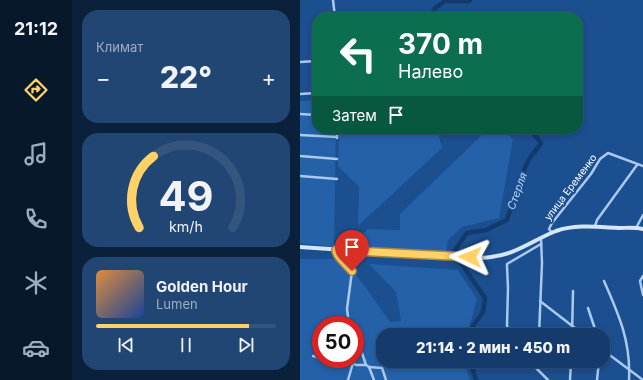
<!DOCTYPE html>
<html lang="ru">
<meta charset="utf-8">
<style>
body{margin:0;font-family:Inter,sans-serif;background:#214673;color:#f1f3f6;height:100vh;display:flex;flex-direction:column;font-size:15px;white-space:nowrap}
*{box-sizing:border-box;margin:0}
p{font-size:13px;color:#9dadc1}
.icon{flex:none;width:22px;height:22px;fill:none;stroke:currentColor;stroke-width:2;stroke-linecap:round;stroke-linejoin:round}
.map{position:relative;flex:1;overflow:hidden}
.side{display:flex;flex-direction:column;gap:10px;padding:10px;background:#0b203b;width:228px}
.side>*{flex:none}
.banner{position:absolute;left:12px;top:12px;width:271px;height:122px;border-radius:16px;box-shadow:0 2px 6px #0003,0 0 0 1px #33557e;background:#0b6e4f;color:#fff;overflow:hidden}
.speed{position:absolute;left:12px;top:316px;display:flex;gap:8px;font-size:20px;font-weight:700;text-align:center}
.speed>*{display:grid;place-content:center;width:52px;height:52px;border-radius:50%;background:#143b6b;box-shadow:0 2px 6px #0003,0 0 0 1px #33557e;line-height:1}
.speed .limit{border:6px solid #d22;background:#fff;color:#111}
.pin{position:absolute;display:grid;place-items:center;width:34px;height:34px;color:#fff;margin:-41px -17px;border-radius:50% 50% 50% 0;rotate:-45deg;box-shadow:0 0 4px #0007}
.pin .icon{rotate:45deg}
.me{position:absolute;width:44px;margin:-22px;rotate:272deg;stroke-linejoin:round;filter:drop-shadow(0 0 3px #0008)}
.turn{display:flex;align-items:center;gap:14px;height:84px;padding:0 20px;font-size:18px}
.turn .icon{width:52px;height:52px;stroke-width:2.5}
.turn b{display:block;font-size:28px;line-height:34px}
.then{display:flex;align-items:center;height:38px;padding:0 20px;background:#0003;gap:8px;font-size:15px}
.big{font-size:30px;font-weight:800;line-height:1.1}
.side .widget{flex:1;display:flex;flex-direction:column;justify-content:center;gap:6px;min-width:0;padding:0 14px;border-radius:16px;background:#214673}
.side .dial{align-items:center;gap:0}
.dial svg{height:104px;overflow:visible;fill:none;stroke:#33557e;stroke-width:7;stroke-linecap:round;text-anchor:middle}
.dial text{fill:#f1f3f6;stroke:none}
.song{display:flex;align-items:center;gap:12px}
.cover{width:48px;height:48px;border-radius:6px;background:linear-gradient(135deg,hsl(30 70% 55%),hsl(220 70% 35%))}
.played{height:4px;border-radius:2px;background:linear-gradient(90deg,#ffd166 85%,#33557e 85%)}
.keys{display:flex;justify-content:space-around;direction:ltr}
.heat{display:flex;justify-content:space-between;align-items:center;font-size:22px;direction:ltr}
.trip{position:absolute;left:76px;top:328px;width:234px;height:40px;border-radius:16px;background:#143b6b;box-shadow:0 2px 6px #0003,0 0 0 1px #33557e;font-weight:800;line-height:40px;text-align:center}
main{display:flex;flex:1;min-height:0}
.dock{display:flex;flex-direction:column;width:72px;justify-content:space-around;align-items:center;background:#08182b;color:#9dadc1}
.dock .icon{width:28px;height:28px}
.dock .selected{color:#ffd166}
.dock b{font-size:18px;color:#f1f3f6}
.map>svg:first-child{display:block}
.green{fill:#2461a8;fill-rule:evenodd}
.lines{fill:none;stroke-linecap:round;stroke-linejoin:round}
.river{stroke:#123a6d;stroke-width:4.5}
.minor{stroke:#a9c9ee;stroke-width:2.5}
.secondary{stroke:#d6e6fa;stroke-width:4}
.route-casing{stroke:#a68842;stroke-width:10}
.route{stroke:#ffd166;stroke-width:7}
.labels{text-anchor:middle;stroke-width:4;stroke-linejoin:round;paint-order:stroke}
.street-label{font-size:10px;fill:#fff;stroke:#1b4f8f}
.water-label{font-size:11px;font-style:italic;fill:#b5d3f5;stroke:#1b4f8f}
</style>
<main>
<nav class="dock">
<b>21:12</b>
<svg class="icon selected" aria-label="directions" viewBox="0 0 24 24"><path d="M12 3l9 9-9 9-9-9zM9 14v-3h6M13 9l2 2-2 2"/></svg>
<svg class="icon" aria-label="music" viewBox="0 0 24 24"><path d="M9 18V5l10-2v13"/><circle cx="6" cy="18" r="3"/><circle cx="16" cy="16" r="3"/></svg>
<svg class="icon" aria-label="phone" viewBox="0 0 24 24"><path d="M5 4h4l2 5-3 2q2 4 5 5l2-3 5 2v4C11 20 4 13 5 4z"/></svg>
<svg class="icon" aria-label="climate" viewBox="0 0 24 24"><path d="M12 3v18M4 7l16 10M4 17L20 7"/></svg>
<svg class="icon" aria-label="car" viewBox="0 0 24 24"><path d="M5 17H2v-5l4-1 3-4h7l3 4 3 1v5h-3M9 17h6M6 11h13"/><circle cx="7" cy="17" r="2"/><circle cx="17" cy="17" r="2"/></svg>
</nav>
<section class="side">
<div class="widget"><p>Климат</p>
<div class="heat"><a>−</a><b class="big">22°</b><a>+</a></div>
</div>
<div class="widget dial"><svg viewBox="0 0 100 80">
<path d="M14 69A42 42 0 1 1 86 69"/>
<path d="M14 69A42 42 0 0 1 25 14" stroke="#ffd166"/>
<text x="50" y="56" font-size="32" font-weight="700">49</text>
<text x="50" y="72" font-size="11">km/h</text>
</svg></div>
<div class="widget">
<div class="song"><i class="cover"></i><div><b>Golden Hour</b><p>Lumen</p></div></div>
<div class="played"></div>
<div class="keys"><svg class="icon" aria-label="previous" viewBox="0 0 24 24"><path d="M18 5L8 12l10 7zM5 5v14"/></svg><svg class="icon" aria-label="pause" viewBox="0 0 24 24"><path d="M8 5v14M16 5v14"/></svg><svg class="icon" aria-label="next" viewBox="0 0 24 24"><path d="M6 5l10 7-10 7zM19 5v14"/></svg></div>
</div>
</section>
<div class="map">
<svg width="343" height="380" viewBox="0 0 343 380">
<rect width="100%" height="100%" fill="#1b4f8f"/>
<g class="green">
<path d="M17,100V129H36L34,247L0,243V101Z"/>
<path d="M39,129H137L142,148L58,226L59,187L38,166Z"/>
<path d="M188,129H202L213,139L199,218L162,227L148,240L146,253L57,248L59,238L68,229L100,230V214Z"/>
<path d="M0,259H43L67,289L90,322L101,321L96,292L69,264L158,270L177,299L167,335H83V361H164L170,380H0ZM21,325H55V359H21Z"/>
</g>
<g class="lines">
<g class="river">
<path d="M135,17L134,9L145,1H169L170,0"/>
<path d="M147,129V130H153L155,129"/>
<path d="M171,335L172,327L183,312L185,298L161,263L155,250L167,233L186,230L207,220C213,201 219,179 228,161C232,155 237,149 241,143L230,129"/>
<path d="M170,361L176,380"/>
</g>
<g class="minor">
<path d="M33,0L35,17"/>
<path d="M0,62L17,61"/>
<path d="M0,94L17,93"/>
<path d="M0,114L17,115"/>
<path d="M0,135L37,137"/>
<path d="M37,138V129"/>
<path d="M0,156L37,159"/>
<path d="M0,176L37,179"/>
<path d="M295,226L297,220L337,165"/>
<path d="M336,228L343,215"/>
<path d="M252,233L249,229L252,223L291,174L300,159L308,153L343,166"/>
<path d="M36,250C36,256 47,265 52,271L47,309L49,325"/>
<path d="M343,276L340,281L343,295"/>
<path d="M304,281C319,315 331,342 329,380"/>
<path d="M240,301L284,335"/>
<path d="M288,308L297,335"/>
<path d="M209,335L207,325L208,288L207,266V264L241,244"/>
<path d="M239,335L242,263L241,238"/>
<path d="M272,335L273,291"/>
<path d="M55,340L62,353L66,365L69,367L74,380"/>
<path d="M303,350L343,380"/>
<path d="M13,356L21,358"/>
<path d="M32,359L51,362L56,365H66"/>
<path d="M229,361L248,380"/>
<path d="M69,367L82,368L86,380"/>
<path d="M238,370L239,361"/>
<path d="M48,380L53,363"/>
<path d="M270,380L271,361"/>
<path d="M297,380L299,361"/>
</g>
<path class="secondary" d="M0,247C39,250 79,252 118,255C142,256 168,260 191,257C217,254 233,240 256,231C276,224 298,227 319,228C327,228 335,227 343,229"/>
</g>
<g class="lines">
<g class="route-casing">
<path id="route" d="M52,271C47,265 36,256 36,250L170,257"/>
</g>
<use href="#route" class="route"/>
</g>
<g class="labels">
<g class="street-label">
<text transform="translate(270 187) rotate(-53)" y="4">улица Еременко</text>
</g>
<g class="water-label">
<text transform="translate(217 191) rotate(-70)" y="4">Стерля</text>
</g>
</g>
</svg>
<div class="speed"><div class="limit">50</div></div>
<div class="pin" style="left:52px;top:271px;background:#d93025"><svg class="icon" aria-label="arrive" viewBox="0 0 24 24"><path d="M6 21V4h12l-3 4 3 4H6"/></svg></div>
<svg class="me" style="left:170px;top:257px" viewBox="-20 -20 40 40"><path d="M0-17L14 15 0 8-14 15z" fill="#ffd166" stroke="#fff" stroke-width="4"/></svg>
<div class="trip">21:14 · 2 мин · 450 m</div>
<div class="banner">
<div class="turn"><svg class="icon" aria-label="left" viewBox="0 0 24 24"><path d="M17 20v-9H6M10 6l-5 5 5 5"/></svg><div><b>370 m</b>Налево</div></div>
<div class="then">Затем<svg class="icon" aria-label="arrive" viewBox="0 0 24 24"><path d="M6 21V4h12l-3 4 3 4H6"/></svg></div>
</div>
</div>
</main>
